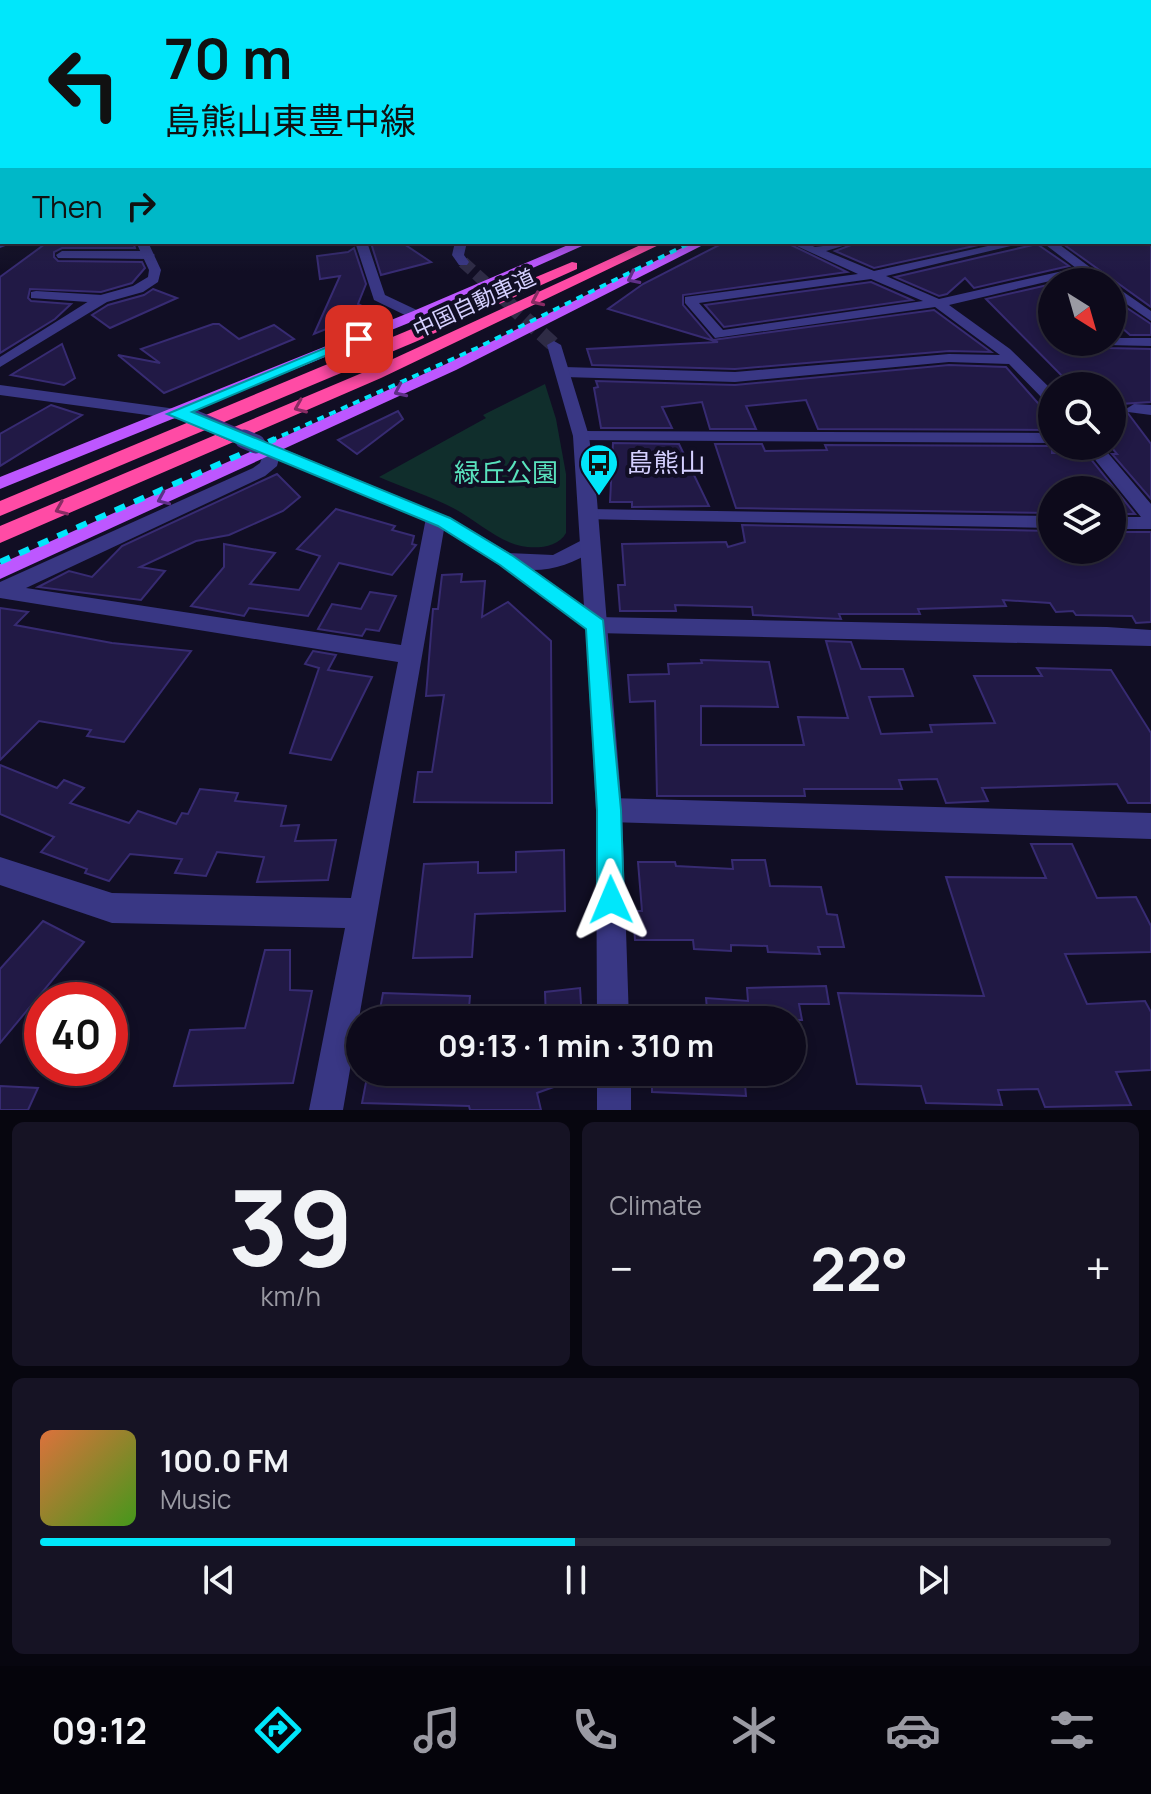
<!DOCTYPE html>
<meta charset="utf-8">
<style>
body{margin:0;font-family:Manrope,"Noto Sans JP",sans-serif;background:#161324;color:#f1f3f6;height:100vh;display:flex;flex-direction:column;font-size:30px;white-space:nowrap}
*{box-sizing:border-box;margin:0}
p{font-size:26px;color:#9a9aa3}
.icon{flex:none;width:44px;height:44px;fill:none;stroke:currentColor;stroke-width:2;stroke-linecap:round;stroke-linejoin:round}
.map{position:relative;height:1110px;overflow:hidden}
.sheet{display:flex;flex-direction:column;gap:12px;padding:12px;background:#07060f;flex:1}
.sheet>*{flex:none}
.hud{position:absolute;left:0px;top:0px;width:1152px;height:244px;box-shadow:0 4px 12px #0003,0 0 0 2px #2d2b3a;background:#00e7fb;color:#111;overflow:hidden}
.needle{width:52px;rotate:143deg}
.controls{position:absolute;left:1038px;top:268px;display:grid;gap:16px}
.controls a{display:grid;place-items:center;width:88px;height:88px;border-radius:50%;background:#0d0a1b;box-shadow:0 4px 12px #0003,0 0 0 2px #2d2b3a;font-size:40px}
.speed{position:absolute;left:24px;top:982px;display:flex;gap:16px;font-size:40px;font-weight:700;text-align:center}
.speed>*{display:grid;place-content:center;width:104px;height:104px;border-radius:50%;background:#0d0a1b;box-shadow:0 4px 12px #0003,0 0 0 2px #2d2b3a;line-height:1}
.speed .limit{border:12px solid #d22;background:#fff;color:#111}
.pin{position:absolute;display:grid;place-items:center;width:68px;height:68px;color:#fff;margin:-34px;border-radius:16px;box-shadow:0 4px 12px #0006}
.me{position:absolute;width:88px;margin:-44px;rotate:359deg;stroke-linejoin:round;filter:drop-shadow(0 0 6px #0008)}
.turn{display:flex;align-items:center;gap:28px;height:168px;padding:0 32px;font-size:36px}
.turn .icon{width:104px;height:104px;stroke-width:2.5}
.turn b{display:block;font-size:56px;line-height:68px}
.then{display:flex;align-items:center;height:76px;padding:0 32px;background:#0003;gap:16px;font-size:30px}
.big{font-size:60px;font-weight:700;line-height:1.1}
.sheet .widget{flex:1;display:flex;flex-direction:column;justify-content:center;gap:12px;min-width:0;padding:0 28px;border-radius:12px;background:#161324}
.sheet .dial{align-items:center;gap:0}
.dial b{font-size:104px;line-height:1}
.song{display:flex;align-items:center;gap:24px}
.cover{width:96px;height:96px;border-radius:12px;background:linear-gradient(135deg,hsl(20 70% 55%),hsl(100 70% 35%))}
.played{height:8px;border-radius:4px;background:linear-gradient(90deg,#00e7fb 50%,#2d2b3a 50%)}
.keys{display:flex;justify-content:space-around;direction:ltr}
.heat{display:flex;justify-content:space-between;align-items:center;font-size:44px;direction:ltr}
.sheet .tiles{flex:1;display:grid;gap:12px;grid-template-columns:1fr 1fr}
.widget:last-child{grid-column:span 2}
.trip{position:absolute;left:346px;top:1006px;width:460px;height:80px;border-radius:40px;background:#0d0a1b;box-shadow:0 4px 12px #0003,0 0 0 2px #2d2b3a;font-weight:700;line-height:80px;text-align:center}
.menu{display:flex;height:128px;justify-content:space-around;align-items:center;background:#05040b;color:#9a9aa3}
.menu .icon{width:56px;height:56px}
.menu .current{color:#00e7fb}
.menu b{font-size:36px;color:#f1f3f6}
.map>svg:first-child{display:block}
.green{fill:#102e2c}
.building{fill:#211945;stroke:#372b72;stroke-width:2}
.lines{fill:none;stroke-linecap:round;stroke-linejoin:round}
.tertiary-tunnel-far1{stroke:#2e2b45;stroke-width:12;stroke-dasharray:12 6;stroke-linecap:butt}
.tertiary-tunnel{stroke:#2e2b45;stroke-width:15;stroke-dasharray:15 7;stroke-linecap:butt}
.minor{fill:#393784;fill-rule:evenodd}
.tertiary{fill:#393784;fill-rule:evenodd}
.primary{fill:#bd57ff;fill-rule:evenodd}
.motorway{fill:#ff4ba5;fill-rule:evenodd}
.rail-far1{stroke:#00e7fb;stroke-width:4;stroke-dasharray:7 6;stroke-linecap:butt}
.rail{stroke:#00e7fb;stroke-width:6;stroke-dasharray:11 10;stroke-linecap:butt}
.tertiary-bridge-far1{stroke:#393784;stroke-width:15}
.tertiary-bridge{stroke:#393784;stroke-width:19}
.oneway{stroke:#5e2f87}
.oneway2{stroke:#882c64}
.route{fill:#00e7fb;stroke:#0096a3;stroke-width:2}
.labels{text-anchor:middle;stroke-width:8;stroke-linejoin:round;paint-order:stroke}
.far-street-label{font-size:22px;fill:#d5d0ff;stroke:#110e24}
.poi-label{font-size:26px;fill:#d5d0ff;stroke:#110e24;text-anchor:start}
.park-label{font-size:26px;fill:#59e2bd;stroke:#110e24}
</style>
<div class="map">
<svg width="1151" height="1110" viewBox="0 0 1151 1110">
<rect width="100%" height="100%" fill="#110e24"/>
<path class="green" d="M545,384L556,419L566,474V533C558,548 535,549 521,546C498,541 475,520 455,509C430,496 404,488 379,477L486,418L483,415Z"/>
<g class="building">
<path d="M133,242L135,248H62L54,252V257L58,261L142,262L145,268L132,283L101,292L30,289L28,298L31,301L71,304L55,319L0,353V277L45,244Z"/>
<path d="M401,242L431,262L381,275L371,243Z"/>
<path d="M725,242H785L847,272L683,295V305L713,340L934,310L991,352L949,351L735,369L592,365L587,349L718,342L608,309L643,284Z"/>
<path d="M859,242H992L874,268L835,251Z"/>
<path d="M1089,242H1151V307L1063,244Z"/>
<path d="M1037,244L1069,266L974,288L965,278L947,294L939,296L895,277Z"/>
<path d="M354,248L366,284L358,304L371,311L314,334L340,276L320,279L317,256L348,252Z"/>
<path d="M871,282L912,300L724,327L705,305Z"/>
<path d="M1052,284V345L1102,343L1107,348L1151,349V402L1121,404L1151,444V499L1112,454H1117L1112,448V386H1106L1101,380L1068,382L986,299Z"/>
<path d="M153,289L177,298L110,328L92,315L108,305L144,295Z"/>
<path d="M1112,298L1151,324V335H1130L1112,319Z"/>
<path d="M213,324H219L239,339L274,325L294,339L164,393L118,355L160,363L141,349Z"/>
<path d="M62,344L75,378L64,385L11,375Z"/>
<path d="M949,365L1006,367L1052,419V430L818,429L806,400L746,406L756,429H710L702,402L662,407L672,428H601L594,388L598,387L596,381L735,385Z"/>
<path d="M51,405L82,415L0,466V434Z"/>
<path d="M398,411L403,419L357,454L338,440Z"/>
<path d="M613,443L679,444L709,506L632,507V502H610Z"/>
<path d="M715,444H762L765,451L827,450L825,445L1052,446V453H1086L1135,514H1112V490H1052V513L736,508Z"/>
<path d="M277,474L300,497L283,511L229,535L196,541L140,567L165,571L141,600L38,587L69,571L92,577L122,546Z"/>
<path d="M336,509L395,526L392,530L414,536L412,544L416,545L392,575L339,563L308,616L249,608L244,616L191,606L224,567V544L275,553L250,584L299,590L320,556L297,549Z"/>
<path d="M742,525L1052,531V550H1112V532H1151V622L1136,623L1132,616L1076,615L1073,611L1056,612L1050,603L1003,600L1006,606L918,609L920,614H839L841,619L753,615L752,607L675,605L676,611H620L618,585H625L622,544L726,542L728,547L745,542Z"/>
<path d="M462,574L461,582L485,581L482,617L508,602L551,641L552,803L414,802L418,772H432L444,695L426,696L433,609H438L442,575Z"/>
<path d="M370,592L396,596L379,631L366,629L362,636L318,629L332,604L361,609Z"/>
<path d="M0,608L28,612L15,625L112,643L191,651L124,742L87,736L91,730L39,721L0,760Z"/>
<path d="M826,641L851,642L861,669H903L913,696L869,697L881,734L932,732L930,725L995,723L974,676H1042L1037,668L1111,670L1151,733V803H1128L1117,784L982,788L988,801L946,803L937,779L899,780L902,789H804L805,796H657L655,701L630,702L628,675L669,674L668,664L702,663L701,660L769,662L778,707L701,706V745H804L798,717L848,718Z"/>
<path d="M313,651L336,655L328,670L372,677L331,760L290,753L319,668L305,664Z"/>
<path d="M0,765L57,788L64,780L84,788L70,803L129,823L138,811L176,824L182,813L188,814L200,789L238,793L235,801L286,806L281,826L299,825L295,841L336,840L328,880L257,882L264,857L217,852L206,876L175,873L182,859L130,854L109,881L85,873L87,869L41,852L54,837L0,814Z"/>
<path d="M1031,844H1072L1097,898L1136,897L1151,926V952L1065,954L1087,1004L1145,1001L1151,1012V1070L1116,1072L1131,1105L1045,1107L1038,1089L998,1090L1002,1105L926,1103L921,1086L857,1084L838,993L984,996L946,877L1046,878Z"/>
<path d="M564,850L565,911L475,914L472,957L413,958L424,864L478,862V873L516,872V852Z"/>
<path d="M732,860H765L770,886L821,887L827,914L837,915L844,947H818L820,954L768,952L767,946L731,945V951L694,949L693,940H635L633,911H642L638,862H675L676,866L733,869Z"/>
<path d="M43,921L84,942L0,1043V969Z"/>
<path d="M265,950H290V990L312,991L293,1083L174,1086L190,1030L245,1028Z"/>
<path d="M826,986L829,1004H799L802,1020H708L706,998L748,1001L747,988Z"/>
<path d="M580,988L582,1020H546L545,992Z"/>
<path d="M383,993L470,996L468,1020H378Z"/>
<path d="M368,1072H587V1075L537,1093L541,1110H470L469,1106L362,1103Z"/>
<path d="M652,1072H744L746,1096L652,1092Z"/>
<path d="M0,1086L38,1088L28,1110H0Z"/>
</g>
<g class="lines">
<path class="tertiary-tunnel-far1" d="M463,262L511,306"/>
<path class="tertiary-tunnel" d="M509,304L554,345"/>
<g class="minor">
<rect x="1150" y="128" width="1" height="6"/>
<path d="M2,132V138L0,139V133Z"/>
<rect x="0" y="150" width="2" height="6"/>
<rect x="1150" y="150" width="1" height="6"/>
<path d="M0,241H2L16,242L0,248Z"/>
<path d="M355,242H367L385,295L421,312V318H411L374,300Z"/>
<path d="M788,242H804L815,247L856,242L826,251L874,271L1006,242H1027L886,276L939,299L1076,268L1042,242H1056L1110,282H1096L1084,273L949,305L1010,349L1052,390V404L1046,402L1009,364L949,362L735,382L564,377L556,372L564,367L735,372L949,354L1000,355L935,307L715,338L685,303V297L858,274ZM871,279L923,301L723,330L699,303Z"/>
<path d="M62,251H149L155,255L149,259L58,258L56,255Z"/>
<path d="M1112,284L1151,311V321L1112,294Z"/>
<path d="M36,291L102,295L109,299L102,303L31,298V292Z"/>
<path d="M1112,338H1151V346L1107,345L1105,342H1112Z"/>
<path d="M1134,404L1151,405V415L1128,412L1126,409Z"/>
<path d="M581,431L1052,433V443L575,440L573,436Z"/>
<path d="M272,446L281,451L277,466L265,476L26,588L401,645L426,518L436,512L446,518L343,1110H309L345,928L112,923L0,885V857L112,893L351,898L398,662L0,598V582L253,468L260,463L266,447Z"/>
<path d="M1084,446H1102L1151,504V529H1112V517H1141Z"/>
<path d="M588,509L1052,516V528L581,519L579,515L581,511Z"/>
<path d="M588,537L595,539L598,544L595,549C565,570 535,575 499,565L496,560L506,553L553,555Z"/>
<path d="M596,617L1107,627L1151,630V646L596,633L588,631L585,625L588,619Z"/>
<path d="M609,798L1151,813V839L609,822L600,819L596,810L600,801Z"/>
</g>
<g class="tertiary">
<rect x="1150" y="205" width="1" height="6"/>
<path d="M136,242H148L161,270L158,282L143,292L107,302L0,367V357L97,296L133,286L148,277L149,270Z"/>
<path d="M455,242H467L464,255L469,262L467,265H459L452,255Z"/>
<path d="M554,341L561,345L589,436L597,500L622,810L629,1020H597L596,810L586,629L499,565L437,526L247,444L250,440H262L451,518L513,555L584,606L573,436L547,345Z"/>
<path d="M0,385L191,411L199,416L191,421L0,395Z"/>
<rect x="597" y="1072" width="34" height="38"/>
</g>
<g class="primary">
<path d="M575,242H591L421,318L0,489V477L411,312Z"/>
<path d="M694,242H709L456,370L0,579V564L446,364Z"/>
</g>
<g class="motorway">
<path d="M647,242H665L381,378L0,543V526L369,370Z"/>
<path d="M572,262L577,263V269L415,342L0,516V501Z"/>
</g>
<path class="rail-far1" d="M270,441L477,348L692,242"/>
<path class="rail" d="M0,562L275,439"/>
<path class="tertiary-bridge-far1" d="M191,416L249,441"/>
<path class="tertiary-bridge" d="M244,439L256,444"/>
</g>
<defs><path id="oneway-chevron" d="M-2-3.5L2.5 0L-2 3.5" fill="none" stroke-width="1.6" stroke-linecap="round" stroke-linejoin="round" transform="scale(2)"/></defs>
<g class="oneway">
<use href="#oneway-chevron" transform="translate(633 278) rotate(153)"/>
<use href="#oneway-chevron" transform="translate(400 391) rotate(155)"/>
<use href="#oneway-chevron" transform="translate(163 499) rotate(156)"/>
</g>
<g class="oneway2">
<use href="#oneway-chevron" transform="translate(537 300) rotate(155)"/>
<use href="#oneway-chevron" transform="translate(300 407) rotate(157)"/>
<use href="#oneway-chevron" transform="translate(61 509) rotate(157)"/>
</g>
<linearGradient id="sky" x2="0" y2="1"><stop stop-color="#090814"/><stop offset="0.42" stop-color="#323650"/><stop offset="1" stop-color="#323650" stop-opacity="0"/></linearGradient>
<rect width="1151" height="271" fill="url(#sky)"/>
<path class="route" d="M354,336L365,339L192,412L450,518L513,556L603,620L621,810L624,900L620,909L611,913L601,909L597,900V810L586,629L500,565L438,526L167,414Z"/>
<defs>
<g id="bus-pin" transform="scale(2)"><path d="M0 17L-7.5 6A9.5 9.5 0 1 1 7.5 6Z" fill="#00e7fb" stroke="#110e24"/><path d="M-5-6H5V4H4V6H2V4H-2V6H-4V4H-5ZM-3.5-4V0h7V-4ZM-3.5 1.2v1.5H-2V1.2ZM2 1.2v1.5H3.5V1.2Z" fill="#111"/></g>
</defs>
<g fill-rule="evenodd">
<use href="#bus-pin" x="599" y="463"/>
</g>
<g class="labels">
<g class="far-street-label">
<text transform="translate(474 303) rotate(-25)" y="8">中国自動車道</text>
</g>
<g class="poi-label">
<text x="627" y="472">島熊山</text>
</g>
<g class="park-label">
<text x="506" y="482">緑丘公園</text>
</g>
</g>
</svg>
<div class="controls">
<a><svg class="needle" viewBox="-14 -14 28 28"><path d="M0-13l5 13h-10z" fill="#e53935"/><path d="M0 13l5-13h-10z" fill="#9a9aa3"/></svg></a>
<a><svg class="icon" aria-label="search" viewBox="0 0 24 24"><circle cx="10" cy="10" r="6"/><path d="M15 15l6 6"/></svg></a>
<a><svg class="icon" aria-label="layers" viewBox="0 0 24 24"><path d="M12 4l9 5-9 5-9-5zM3 14l9 5 9-5"/></svg></a>
</div>
<div class="speed"><div class="limit">40</div></div>
<div class="pin" style="left:359px;top:339px;background:#d93025"><svg class="icon" aria-label="arrive" viewBox="0 0 24 24"><path d="M6 21V4h12l-3 4 3 4H6"/></svg></div>
<svg class="me" style="left:611px;top:900px" viewBox="-20 -20 40 40"><path d="M0-17L14 15 0 8-14 15z" fill="#00e7fb" stroke="#fff" stroke-width="4"/></svg>
<div class="trip">09:13 · 1 min · 310 m</div>
<div class="hud">
<div class="turn"><svg class="icon" aria-label="left" viewBox="0 0 24 24"><path d="M17 20v-9H6M10 6l-5 5 5 5"/></svg><div><b>70 m</b>島熊山東豊中線</div></div>
<div class="then">Then<svg class="icon" aria-label="right" viewBox="0 0 24 24"><path d="M7 20v-9h11M14 6l5 5-5 5"/></svg></div>
</div>
</div>
<section class="sheet">
<div class="tiles">
<div class="widget dial"><b>39</b><p>km/h</p></div>
<div class="widget"><p>Climate</p>
<div class="heat"><a>−</a><b class="big">22°</b><a>+</a></div>
</div>
<div class="widget">
<div class="song"><i class="cover"></i><div><b>100.0 FM</b><p>Music</p></div></div>
<div class="played"></div>
<div class="keys"><svg class="icon" aria-label="previous" viewBox="0 0 24 24"><path d="M18 5L8 12l10 7zM5 5v14"/></svg><svg class="icon" aria-label="pause" viewBox="0 0 24 24"><path d="M8 5v14M16 5v14"/></svg><svg class="icon" aria-label="next" viewBox="0 0 24 24"><path d="M6 5l10 7-10 7zM19 5v14"/></svg></div>
</div>
</div>
</section>
<nav class="menu">
<b>09:12</b>
<svg class="icon current" aria-label="directions" viewBox="0 0 24 24"><path d="M12 3l9 9-9 9-9-9zM9 14v-3h6M13 9l2 2-2 2"/></svg>
<svg class="icon" aria-label="music" viewBox="0 0 24 24"><path d="M9 18V5l10-2v13"/><circle cx="6" cy="18" r="3"/><circle cx="16" cy="16" r="3"/></svg>
<svg class="icon" aria-label="phone" viewBox="0 0 24 24"><path d="M5 4h4l2 5-3 2q2 4 5 5l2-3 5 2v4C11 20 4 13 5 4z"/></svg>
<svg class="icon" aria-label="climate" viewBox="0 0 24 24"><path d="M12 3v18M4 7l16 10M4 17L20 7"/></svg>
<svg class="icon" aria-label="car" viewBox="0 0 24 24"><path d="M5 17H2v-5l4-1 3-4h7l3 4 3 1v5h-3M9 17h6M6 11h13"/><circle cx="7" cy="17" r="2"/><circle cx="17" cy="17" r="2"/></svg>
<svg class="icon" aria-label="filters" viewBox="0 0 24 24"><path d="M4 7h16M4 17h16"/><circle cx="9" cy="7" r="2"/><circle cx="15" cy="17" r="2"/></svg>
</nav>
